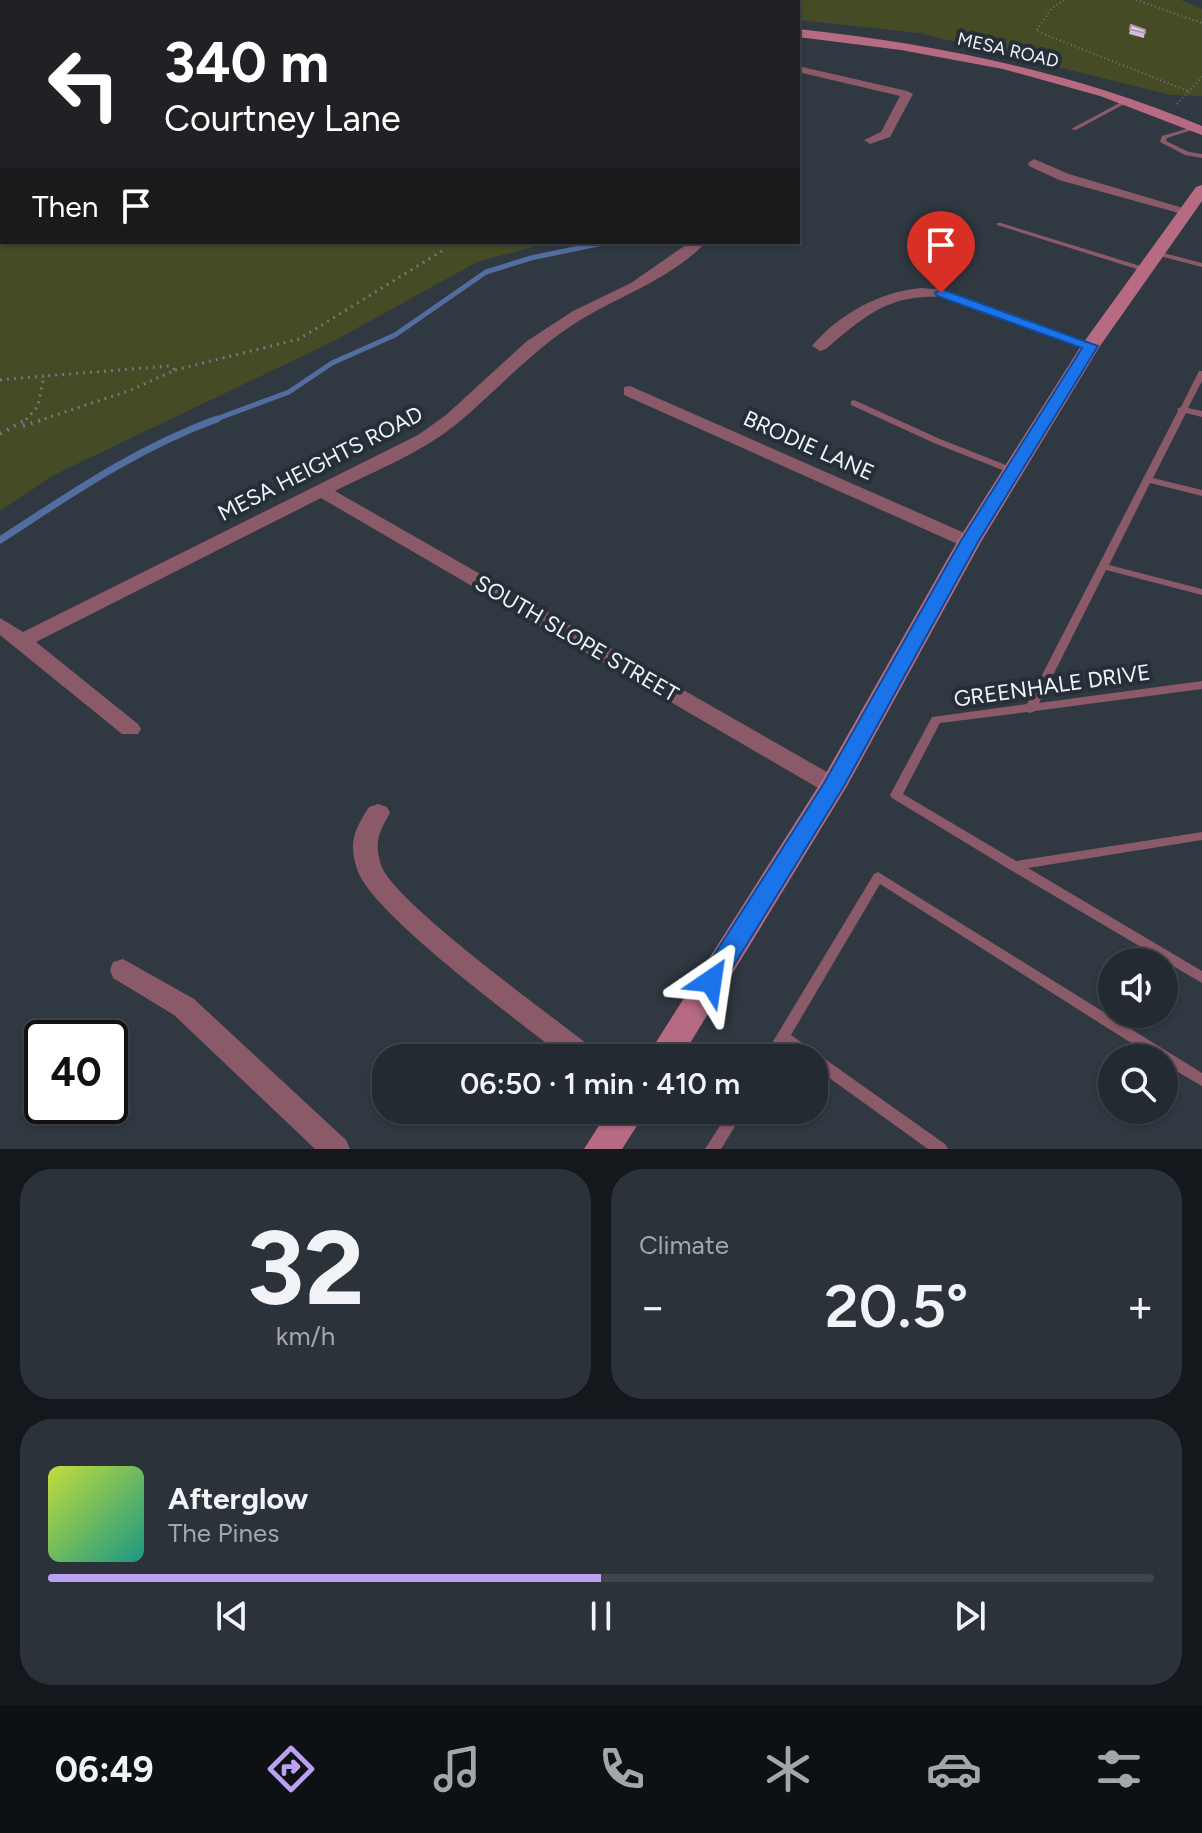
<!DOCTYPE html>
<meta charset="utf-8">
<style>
body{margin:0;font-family:Figtree,sans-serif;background:#2c3239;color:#f1f3f6;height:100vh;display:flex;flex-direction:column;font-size:30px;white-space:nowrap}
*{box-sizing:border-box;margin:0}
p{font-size:26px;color:#a3a7ab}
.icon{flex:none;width:44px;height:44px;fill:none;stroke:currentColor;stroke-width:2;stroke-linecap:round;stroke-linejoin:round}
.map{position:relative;height:1149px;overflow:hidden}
.side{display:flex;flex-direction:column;gap:20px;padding:20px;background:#14171b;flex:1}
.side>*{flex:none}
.guide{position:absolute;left:0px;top:0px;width:800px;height:244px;box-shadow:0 2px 6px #0004,0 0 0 2px #41464d;background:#202124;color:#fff;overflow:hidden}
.fabs{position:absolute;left:1098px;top:948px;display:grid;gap:16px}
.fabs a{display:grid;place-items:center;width:80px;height:80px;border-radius:50%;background:#242a31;box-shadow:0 2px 6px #0004,0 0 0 2px #41464d;font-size:40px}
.speed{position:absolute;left:24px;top:1020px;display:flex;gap:16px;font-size:40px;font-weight:700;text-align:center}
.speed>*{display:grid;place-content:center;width:104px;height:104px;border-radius:50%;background:#242a31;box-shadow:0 2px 6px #0004,0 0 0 2px #41464d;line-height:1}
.speed .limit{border:4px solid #111;border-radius:12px;background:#fff;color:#111}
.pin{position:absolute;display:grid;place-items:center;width:68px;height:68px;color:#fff;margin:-82px -34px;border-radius:50% 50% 50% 0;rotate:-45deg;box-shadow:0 0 8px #0007}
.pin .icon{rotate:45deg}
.me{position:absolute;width:88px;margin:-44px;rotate:32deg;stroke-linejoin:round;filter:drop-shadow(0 0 6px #0008)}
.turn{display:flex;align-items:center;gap:28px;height:168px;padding:0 32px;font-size:36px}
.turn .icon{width:104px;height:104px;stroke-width:2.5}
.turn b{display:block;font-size:56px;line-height:68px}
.then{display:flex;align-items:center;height:76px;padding:0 32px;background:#0003;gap:16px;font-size:30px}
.big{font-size:60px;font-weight:600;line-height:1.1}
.side .tile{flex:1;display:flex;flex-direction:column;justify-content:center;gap:12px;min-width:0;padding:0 28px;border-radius:32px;background:#2c3239}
.side .dial{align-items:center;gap:0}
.dial b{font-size:104px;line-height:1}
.song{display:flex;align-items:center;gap:24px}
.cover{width:96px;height:96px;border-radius:12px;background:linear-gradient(135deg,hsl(70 70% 55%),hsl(170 70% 35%))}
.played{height:8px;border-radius:4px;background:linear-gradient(90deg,#bca0f2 50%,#41464d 50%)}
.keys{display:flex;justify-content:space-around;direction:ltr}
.heat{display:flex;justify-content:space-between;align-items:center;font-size:44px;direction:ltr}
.side .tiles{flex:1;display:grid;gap:20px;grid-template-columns:1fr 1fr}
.tile:last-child{grid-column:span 2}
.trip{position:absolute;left:372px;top:1044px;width:456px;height:80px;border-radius:32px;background:#242a31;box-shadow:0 2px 6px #0004,0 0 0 2px #41464d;font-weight:600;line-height:80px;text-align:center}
.menu{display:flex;height:128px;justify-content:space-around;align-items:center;background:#0e1114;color:#a3a7ab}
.menu .icon{width:56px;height:56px}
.menu .on{color:#bca0f2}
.menu b{font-size:36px;color:#f1f3f6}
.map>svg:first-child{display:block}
.green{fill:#454c25}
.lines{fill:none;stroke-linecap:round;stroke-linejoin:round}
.stream-far1{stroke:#526da0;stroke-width:5}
.stream{stroke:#526da0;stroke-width:7}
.path-far2{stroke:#70777f;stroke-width:2;stroke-dasharray:1 3;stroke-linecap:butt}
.path-far1{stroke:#70777f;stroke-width:3;stroke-dasharray:2 5;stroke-linecap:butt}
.path{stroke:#70777f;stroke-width:4;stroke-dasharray:2 6;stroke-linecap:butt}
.lane{fill:#8a5a68;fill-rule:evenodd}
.street{fill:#8a5a68;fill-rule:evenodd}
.secondary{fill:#b76b83;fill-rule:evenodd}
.wall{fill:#d2bbd8}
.building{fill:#f4dafb;stroke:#ab99b0;stroke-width:2}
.route{fill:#1a73e8;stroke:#114b97;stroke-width:2}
.labels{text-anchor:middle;stroke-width:8;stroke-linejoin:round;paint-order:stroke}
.far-street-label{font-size:18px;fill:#f0f5fb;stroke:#262e37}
.street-label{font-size:22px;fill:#f0f5fb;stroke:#262e37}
</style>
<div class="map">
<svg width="1202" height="1149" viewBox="0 0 1202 1149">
<rect width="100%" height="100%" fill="#303841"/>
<g class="green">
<path d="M525,0H1181L1202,9V96L1171,95L919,33L798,20V2Z"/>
<path d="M0,14L2,242H552L477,262L334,341L54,475L0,511Z"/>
</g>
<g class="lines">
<path class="stream-far1" d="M211,421L289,392L332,363L395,335L486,272L531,258L608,242"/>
<path class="stream" d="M0,540C71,494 137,448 217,419"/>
<g class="path-far2">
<path d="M1064,0L1051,9L1036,31L1188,91"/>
<path d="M1136,0L1202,23"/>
<path d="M724,2L742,0"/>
<path d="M1177,104L1202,77"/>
</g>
<g class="path-far1">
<path d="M175,370L299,339L442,251"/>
<path d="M0,380L44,376L38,406L25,421"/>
<path d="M38,421L131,390L175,370L170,366L44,376"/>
</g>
<g class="path">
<path d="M23,426L44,419"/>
<path d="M0,434L27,419"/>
</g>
<g class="lane">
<path d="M2,73V77L0,78V74Z"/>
<path d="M1125,100L1130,101L1076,130L1071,129Z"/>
<path d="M1193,127L1198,128L1167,138L1166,141L1189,152L1202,154V158L1185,155L1160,142L1162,136Z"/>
<path d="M2,144V148L0,149V145Z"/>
<path d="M997,223H1001L1150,269L1149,271H1143L997,225Z"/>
<path d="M1156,251L1202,263V267L1156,255Z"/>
<path d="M1199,371H1202V381L1188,408L1202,411V417L1186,413L1153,478L1202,490V496L1150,483L1109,565L1202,589V595L1106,570L1039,703L1202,681V689L1035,711L1030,713L1027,712L940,723L903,794L1016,861L1202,832V840L1028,868L1202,971V983L1009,869L892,798L890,795L932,717L1027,704L1178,411L1177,409L1181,407Z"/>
<path d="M854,400L940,439L1016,469L1018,471L1013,474L1010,473L934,443L851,405V401Z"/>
<path d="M878,872L1202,1073V1086L1164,1064V1058H1155L880,884L791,1035L945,1144L948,1149H928L814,1067V1058H802L785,1046L778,1058H763L874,874Z"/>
<path d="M730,1110H745L721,1149H705Z"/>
</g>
<g class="street">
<path d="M406,0H433L434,2H407Z"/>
<path d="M798,66L907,91L913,94L890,137L870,144L864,140L881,132L900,96L798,72Z"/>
<path d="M1034,159L1069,174L1193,211L1186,215L1059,180L1029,166L1028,163Z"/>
<path d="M690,242H706C670,281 614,297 571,326C529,354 497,390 459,422C423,452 377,470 335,491L841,780L845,786L841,792H825L321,498L36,642L138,724L141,729L138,734H122L0,635V618L23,632L418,435L446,415L527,341L573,311L631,283Z"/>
<path d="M921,288L946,290L1099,346L1091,351L1085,349L939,297C887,295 864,317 826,349L820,351L812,346C839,314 879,292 921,288Z"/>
<path d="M630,386L976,538L979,542L976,546H962L624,395V387Z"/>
<path d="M378,804L387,807L390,813C379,832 374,842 381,865C393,902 556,1019 595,1050L599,1058H565C522,1023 371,914 357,869C348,842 355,829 369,807Z"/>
<path d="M123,959L194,999L346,1140L350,1149H315L174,1015L113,978L110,970L113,962Z"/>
</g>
<g class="secondary">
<path d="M798,29C938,44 1072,72 1202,126V135L1100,96L1003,69L901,50L798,37Z"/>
<path d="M1202,185V201L1100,346L981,542L847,786L681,1058H646L821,782L957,542L1081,346L1196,187Z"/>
<path d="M609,1110H647L622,1149H584Z"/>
</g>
</g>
<path class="wall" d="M1131,25L1145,30L1144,38L1129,34Z"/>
<path class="building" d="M1131,25L1145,30V33L1130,29Z"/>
<path class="route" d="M941,289L1098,346L978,542L844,786L720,988L711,991L702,988L699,981L702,974L824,783L960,542L1082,348L937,296L935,293Z"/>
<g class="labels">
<g class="far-street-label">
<text transform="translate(1008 50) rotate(13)" y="6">MESA ROAD</text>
</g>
<g class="street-label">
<text transform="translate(809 445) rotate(24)" y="8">BRODIE LANE</text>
<text transform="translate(320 463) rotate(-27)" y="8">MESA HEIGHTS ROAD</text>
<text transform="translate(577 638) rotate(30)" y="8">SOUTH SLOPE STREET</text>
<text transform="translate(1052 685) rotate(-8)" y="8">GREENHALE DRIVE</text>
</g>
</g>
</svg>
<div class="fabs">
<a><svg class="icon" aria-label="sound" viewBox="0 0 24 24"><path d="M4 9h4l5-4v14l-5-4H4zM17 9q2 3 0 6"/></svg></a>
<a><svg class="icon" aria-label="search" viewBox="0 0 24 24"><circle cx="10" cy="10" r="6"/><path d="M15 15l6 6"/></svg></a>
</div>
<div class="speed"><div class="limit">40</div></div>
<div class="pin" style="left:941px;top:293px;background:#d93025"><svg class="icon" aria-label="arrive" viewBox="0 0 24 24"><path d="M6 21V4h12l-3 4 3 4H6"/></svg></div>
<svg class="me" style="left:711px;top:981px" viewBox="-20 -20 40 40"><path d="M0-17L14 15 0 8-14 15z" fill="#1a73e8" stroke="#fff" stroke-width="4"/></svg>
<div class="trip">06:50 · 1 min · 410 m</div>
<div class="guide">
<div class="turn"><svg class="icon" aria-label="left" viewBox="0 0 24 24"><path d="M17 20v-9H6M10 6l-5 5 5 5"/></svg><div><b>340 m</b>Courtney Lane</div></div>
<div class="then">Then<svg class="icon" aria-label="arrive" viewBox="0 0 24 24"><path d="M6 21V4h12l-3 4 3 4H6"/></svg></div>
</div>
</div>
<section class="side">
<div class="tiles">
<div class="tile dial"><b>32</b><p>km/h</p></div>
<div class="tile"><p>Climate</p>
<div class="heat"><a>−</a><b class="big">20.5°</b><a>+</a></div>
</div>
<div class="tile">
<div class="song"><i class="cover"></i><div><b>Afterglow</b><p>The Pines</p></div></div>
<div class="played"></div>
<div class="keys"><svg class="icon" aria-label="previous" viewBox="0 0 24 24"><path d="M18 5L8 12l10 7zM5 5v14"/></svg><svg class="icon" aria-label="pause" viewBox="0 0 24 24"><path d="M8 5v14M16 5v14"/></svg><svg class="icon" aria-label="next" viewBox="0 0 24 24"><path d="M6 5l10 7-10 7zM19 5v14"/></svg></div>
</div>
</div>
</section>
<nav class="menu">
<b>06:49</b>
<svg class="icon on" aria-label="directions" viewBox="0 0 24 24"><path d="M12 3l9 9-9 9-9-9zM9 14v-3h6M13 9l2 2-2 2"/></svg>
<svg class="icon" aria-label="music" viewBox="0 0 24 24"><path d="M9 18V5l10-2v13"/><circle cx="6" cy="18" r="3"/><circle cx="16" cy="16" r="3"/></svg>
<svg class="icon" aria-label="phone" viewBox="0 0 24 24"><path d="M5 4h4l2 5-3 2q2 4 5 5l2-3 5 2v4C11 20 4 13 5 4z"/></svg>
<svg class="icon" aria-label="climate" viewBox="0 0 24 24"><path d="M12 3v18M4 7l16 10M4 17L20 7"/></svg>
<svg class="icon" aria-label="car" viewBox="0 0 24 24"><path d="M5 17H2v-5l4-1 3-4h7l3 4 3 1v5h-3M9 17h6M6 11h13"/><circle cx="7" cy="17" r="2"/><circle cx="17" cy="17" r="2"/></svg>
<svg class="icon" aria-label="filters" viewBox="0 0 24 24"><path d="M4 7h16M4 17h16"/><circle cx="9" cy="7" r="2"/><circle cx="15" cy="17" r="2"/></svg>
</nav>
